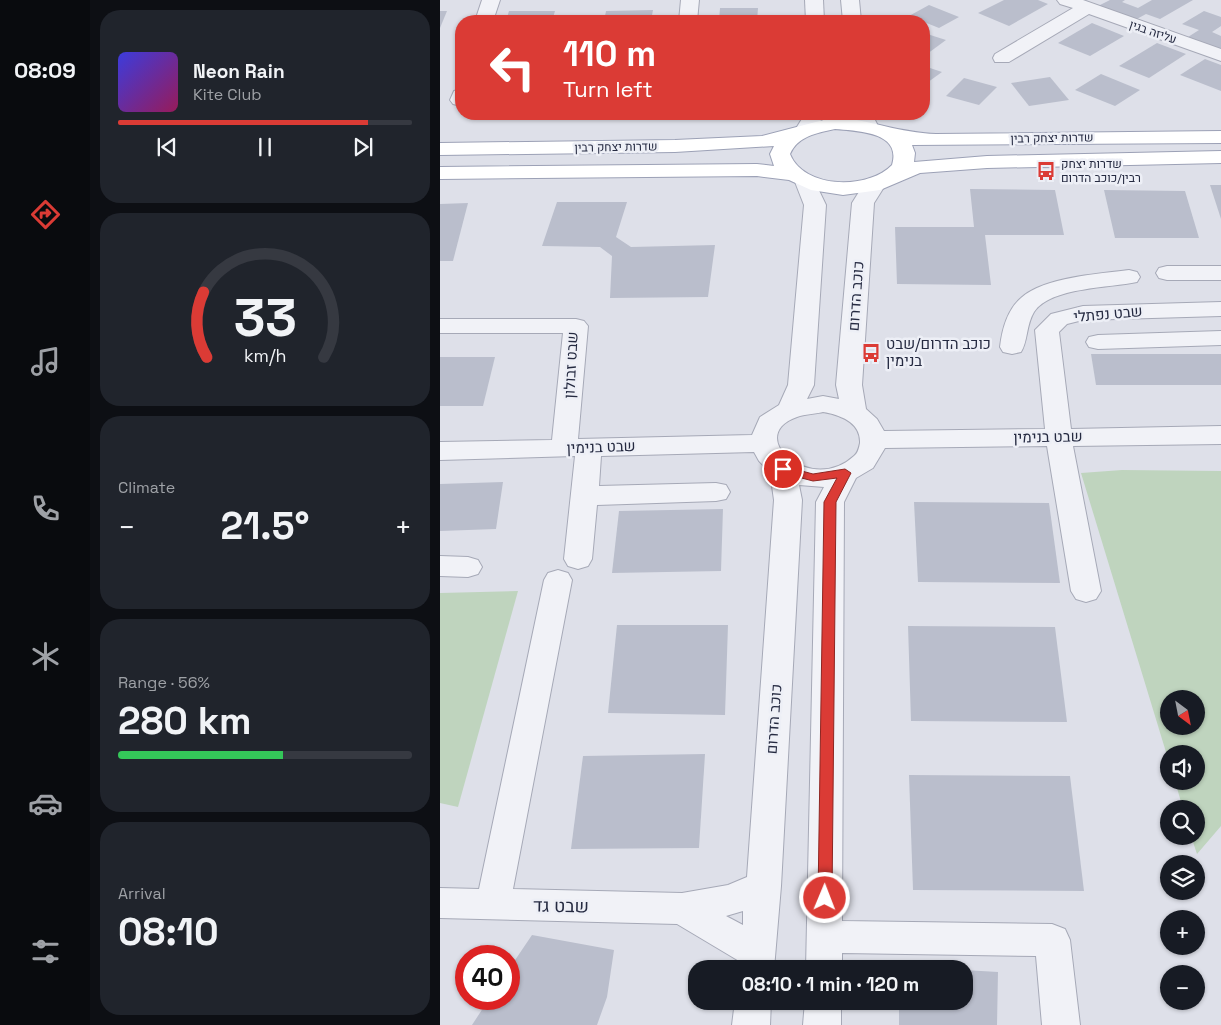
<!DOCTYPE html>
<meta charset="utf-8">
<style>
body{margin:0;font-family:"Space Grotesk",Heebo,sans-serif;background:#20242c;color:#f1f3f6;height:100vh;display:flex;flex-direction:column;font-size:19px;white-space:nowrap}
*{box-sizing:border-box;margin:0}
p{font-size:16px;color:#9ea1a6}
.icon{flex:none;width:28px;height:28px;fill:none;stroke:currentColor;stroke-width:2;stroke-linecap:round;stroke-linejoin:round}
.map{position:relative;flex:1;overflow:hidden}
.drawer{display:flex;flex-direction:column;gap:10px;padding:10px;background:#0d0f14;width:350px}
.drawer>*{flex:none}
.banner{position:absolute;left:15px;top:15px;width:475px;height:105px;border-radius:20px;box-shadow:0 1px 4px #0004;background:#db3b35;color:#fff;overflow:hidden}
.needle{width:32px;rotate:148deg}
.buttons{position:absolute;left:720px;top:690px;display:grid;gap:10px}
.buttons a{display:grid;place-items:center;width:45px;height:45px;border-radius:50%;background:#171b24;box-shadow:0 1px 4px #0004;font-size:25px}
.speed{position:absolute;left:15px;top:945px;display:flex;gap:10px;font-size:25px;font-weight:700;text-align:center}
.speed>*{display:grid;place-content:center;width:65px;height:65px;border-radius:50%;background:#171b24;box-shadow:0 1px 4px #0004;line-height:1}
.speed .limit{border:8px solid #d22;background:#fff;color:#111}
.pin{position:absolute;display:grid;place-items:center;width:42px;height:42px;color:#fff;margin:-21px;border:2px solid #fff;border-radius:50%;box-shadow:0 1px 5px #0007}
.me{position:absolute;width:55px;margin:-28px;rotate:1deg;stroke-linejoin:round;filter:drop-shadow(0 0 4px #0008)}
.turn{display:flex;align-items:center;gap:18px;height:105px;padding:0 25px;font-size:22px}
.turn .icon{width:65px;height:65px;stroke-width:2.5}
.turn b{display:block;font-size:35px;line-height:42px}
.big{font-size:38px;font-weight:700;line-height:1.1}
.drawer .card{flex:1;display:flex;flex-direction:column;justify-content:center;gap:8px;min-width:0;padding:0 18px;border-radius:20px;background:#20242c}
.drawer .dial{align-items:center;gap:0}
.dial svg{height:130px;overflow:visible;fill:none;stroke:#363941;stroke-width:7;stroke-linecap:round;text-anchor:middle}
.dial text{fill:#f1f3f6;stroke:none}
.song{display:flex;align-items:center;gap:15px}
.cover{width:60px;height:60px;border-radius:8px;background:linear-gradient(135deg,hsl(240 70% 55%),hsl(330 70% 35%))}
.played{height:5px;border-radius:2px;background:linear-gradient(90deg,#db3b35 85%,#363941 85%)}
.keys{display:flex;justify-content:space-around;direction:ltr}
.heat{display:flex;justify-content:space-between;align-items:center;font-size:28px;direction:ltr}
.charge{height:8px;border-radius:4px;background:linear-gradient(90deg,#34c759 56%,#363941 0)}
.trip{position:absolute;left:248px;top:960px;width:285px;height:50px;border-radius:20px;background:#171b24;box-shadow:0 1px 4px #0004;font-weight:700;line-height:50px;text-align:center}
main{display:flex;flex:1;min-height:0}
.menu{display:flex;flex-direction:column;width:90px;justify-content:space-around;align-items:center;background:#090b0e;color:#9ea1a6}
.menu .icon{width:35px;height:35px}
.menu .active{color:#db3b35}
.menu b{font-size:22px;color:#f1f3f6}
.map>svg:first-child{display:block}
.green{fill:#bfd4be;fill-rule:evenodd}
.building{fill:#babecc}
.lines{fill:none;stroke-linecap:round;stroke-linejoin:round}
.minor-casing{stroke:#a6a9b7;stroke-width:2}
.major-casing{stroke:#9ca1b6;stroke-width:2}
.minor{fill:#f1f2f7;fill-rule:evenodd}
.major{fill:#fff;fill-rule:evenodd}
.route{fill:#db3b35;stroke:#8e2622}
.labels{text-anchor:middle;stroke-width:5;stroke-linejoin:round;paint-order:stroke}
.far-street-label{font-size:12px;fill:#252a41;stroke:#edeff6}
.far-poi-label{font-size:12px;fill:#252a41;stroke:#edeff6;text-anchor:start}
.street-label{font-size:15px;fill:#252a41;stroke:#edeff6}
.poi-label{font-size:15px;fill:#252a41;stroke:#edeff6;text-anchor:start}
.near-street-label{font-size:18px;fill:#252a41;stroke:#edeff6}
</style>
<main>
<nav class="menu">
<b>08:09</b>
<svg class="icon active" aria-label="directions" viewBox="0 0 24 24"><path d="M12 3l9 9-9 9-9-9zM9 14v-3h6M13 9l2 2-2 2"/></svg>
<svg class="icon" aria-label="music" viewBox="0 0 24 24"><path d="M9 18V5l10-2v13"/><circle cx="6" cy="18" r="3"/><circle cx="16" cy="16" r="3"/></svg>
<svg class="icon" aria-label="phone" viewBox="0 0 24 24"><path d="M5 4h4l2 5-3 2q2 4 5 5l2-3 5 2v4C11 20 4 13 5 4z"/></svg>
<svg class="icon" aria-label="climate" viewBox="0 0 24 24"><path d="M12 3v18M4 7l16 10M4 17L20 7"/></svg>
<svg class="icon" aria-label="car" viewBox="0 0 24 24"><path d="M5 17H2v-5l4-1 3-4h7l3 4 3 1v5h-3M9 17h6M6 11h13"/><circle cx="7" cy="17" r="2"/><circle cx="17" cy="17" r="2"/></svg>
<svg class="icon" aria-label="filters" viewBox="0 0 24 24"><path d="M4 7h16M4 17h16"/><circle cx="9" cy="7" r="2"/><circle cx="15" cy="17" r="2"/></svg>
</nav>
<section class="drawer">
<div class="card">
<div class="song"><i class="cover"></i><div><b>Neon Rain</b><p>Kite Club</p></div></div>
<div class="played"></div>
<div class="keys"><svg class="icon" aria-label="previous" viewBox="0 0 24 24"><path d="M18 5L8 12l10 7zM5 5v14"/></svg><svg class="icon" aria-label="pause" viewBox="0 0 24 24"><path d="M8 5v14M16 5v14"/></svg><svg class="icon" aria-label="next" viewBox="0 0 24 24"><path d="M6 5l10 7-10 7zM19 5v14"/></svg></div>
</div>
<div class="card dial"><svg viewBox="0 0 100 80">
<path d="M14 69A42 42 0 1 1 86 69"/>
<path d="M14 69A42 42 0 0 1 12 29" stroke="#db3b35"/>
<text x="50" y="56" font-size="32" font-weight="700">33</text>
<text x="50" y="72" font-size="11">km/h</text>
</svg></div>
<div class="card"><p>Climate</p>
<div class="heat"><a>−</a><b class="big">21.5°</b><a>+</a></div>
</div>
<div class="card"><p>Range · 56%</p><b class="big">280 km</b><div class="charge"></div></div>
<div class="card"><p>Arrival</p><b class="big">08:10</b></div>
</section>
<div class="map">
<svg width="781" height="1025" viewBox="0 0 781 1025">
<rect width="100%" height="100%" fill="#dee0e9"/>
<g class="green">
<path d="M682,470L781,471V826L757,854L751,836H756V809H743L735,781H756V754H729V762L641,473ZM729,699H756V726H729Z"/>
<path d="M78,591L18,807L0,803V593Z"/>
</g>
<g class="building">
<path d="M564,0H598L608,4L569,26L538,13Z"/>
<path d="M670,0H685L682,2L698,8L712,0H753L720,19L706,14L695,20L658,6Z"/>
<path d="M489,5L519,17L499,28L469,16Z"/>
<path d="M280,8H318L317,21H279Z"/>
<path d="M213,10L211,21H164L166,11Z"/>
<path d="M0,11H7L0,28Z"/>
<path d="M69,11H115L112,21H66Z"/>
<path d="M764,11L781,17V26L772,32L781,36V49L748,37L759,30L742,24Z"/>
<path d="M652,23L684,36L650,56L618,43Z"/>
<path d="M484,33L506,40L487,54L484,53Z"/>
<path d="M717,43L746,54L709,78L679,66Z"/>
<path d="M765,59L781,65V91L740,75Z"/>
<path d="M484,66L502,72L484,85Z"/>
<path d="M661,74L700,90L675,106L635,90Z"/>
<path d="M610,77L629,100L589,106L571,83Z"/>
<path d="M524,78L557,87L539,105L506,96Z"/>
<path d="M770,185H781V219Z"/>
<path d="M530,189L615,190L624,235H545L551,285L457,284L455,227H534Z"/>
<path d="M664,190L745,191L759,238H675Z"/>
<path d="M117,202H187L176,237L191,247L275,245L268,297L170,298L172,256L160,247L102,246Z"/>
<path d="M28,203L13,261H0V204Z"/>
<path d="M651,354H781V385H656Z"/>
<path d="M0,357H55L43,406H0Z"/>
<path d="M63,482L56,529L0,531V484Z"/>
<path d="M474,502L609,503L620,583L478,582Z"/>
<path d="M283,509L281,571L172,573L179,511Z"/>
<path d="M177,625H288L285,715L168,713Z"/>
<path d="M468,626L615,627L627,722L471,721Z"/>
<path d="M265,754L259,848L131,849L143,756Z"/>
<path d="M469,775L630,776L644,891L473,890Z"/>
<path d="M92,935L174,950L167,997L157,1025H32L49,999H69V969Z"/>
<path d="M524,970L558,972L557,1025H459V1001H524Z"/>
</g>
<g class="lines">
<g class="minor-casing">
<g id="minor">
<path d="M42,0H60L53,21H35Z"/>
<path d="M241,0H259L257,21H239Z"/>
<path d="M365,0H383L384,21H366Z"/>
<path d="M401,0H419L421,21H403Z"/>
<path d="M617,0H643L781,49V61L649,14L569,62H555L553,58L555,54L633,8L620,4Z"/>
<path d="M21,89V106L13,104L10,100L14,91Z"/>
<path d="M365,114H385L372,134L365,136L358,134L355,130Z"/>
<path d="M412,114H432L438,126L435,130L428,132L421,130Z"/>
<path d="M366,176L373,178L386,205L374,385L367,399L383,396L399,399L396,385L412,203L427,179L435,178L443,179L446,184L434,203L422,385L426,409L437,419L444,431L605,429L595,330L611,314L643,306L781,302V316L643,320L627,324L619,332L631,429L781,426V444L633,446L661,591L656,599L646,602L636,599L631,591L607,446L445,448L433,468L416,478L404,502L402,921L612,924L625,929L630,940L640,1025H602L596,956L402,953V969H366L376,502L384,487L359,485L362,500L341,886L334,969H298L299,961L237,924L0,918V888L39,889L104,580L108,573L118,570L128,573L132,580L73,889L242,893L288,885L307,877L334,500L330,472L319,461L314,452L161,456L159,486L276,483L286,485L290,492L286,499L276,501L157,505L152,559L148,566L138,569L128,566L124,559L135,456L0,460V442L112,440L123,333H0V319H136L144,321L148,326L138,439L312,435L320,417L339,405L348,385L364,205L355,182L359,178ZM383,412C400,415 421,422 420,443C419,448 418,453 414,456C371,496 303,436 357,417C365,414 375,414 383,412ZM303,911V925L286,916Z"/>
<path d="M727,266H781V280H727L719,278L716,273L719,268Z"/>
<path d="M689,270L697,272L700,277L697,282C671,288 610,287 594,312C586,325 588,341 581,352L572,354L563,352L560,347C562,330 567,310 581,298C604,277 659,274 689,270Z"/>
<path d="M781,331V345L658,349L649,347L646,342L649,337L658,335Z"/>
<path d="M0,556L28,557L38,560L42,567L38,574L28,577L0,576Z"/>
<path d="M295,1001H331L330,1025H292Z"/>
<path d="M365,1001H401V1025H363Z"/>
</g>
</g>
<g class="major-casing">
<path id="major" d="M395,117C430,120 460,133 496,134L781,131V143L472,145L475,153L474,162L547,156L781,151V163L547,168L480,173L440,190L403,195L371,190L349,180L317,176L0,179V167L317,164L334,166L330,154L334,146L235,152L0,155V143L235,140L322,136ZM395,129C418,131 462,132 452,165C428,190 364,189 350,154C358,136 377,133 395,129Z"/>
</g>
<use href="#minor" class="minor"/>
<use href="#major" class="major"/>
</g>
<path class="route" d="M343,466L373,474L405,469L411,473L396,502L392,898L390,902L385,904L380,902L378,898L384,502L397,478L373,481L339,472V467Z"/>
<defs>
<g id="bus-bare" transform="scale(1.5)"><path d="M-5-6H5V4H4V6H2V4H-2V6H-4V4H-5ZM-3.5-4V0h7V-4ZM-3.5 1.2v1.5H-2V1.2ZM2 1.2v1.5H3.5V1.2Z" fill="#db3b35" stroke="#edeff6" stroke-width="2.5" paint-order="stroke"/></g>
</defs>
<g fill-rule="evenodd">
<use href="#bus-bare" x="606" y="171"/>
<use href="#bus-bare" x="431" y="353"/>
</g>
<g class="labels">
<g class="far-street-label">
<text transform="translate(713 32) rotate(19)" y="4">עליזה בגין</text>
<text transform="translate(612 138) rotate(-1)" y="4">שדרות יצחק רבין</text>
<text transform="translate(176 147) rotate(-1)" y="4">שדרות יצחק רבין</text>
</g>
<g class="far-poi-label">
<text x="621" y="168">שדרות יצחק<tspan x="621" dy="14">רבין/כוכב הדרום</tspan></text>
</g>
<g class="street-label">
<text transform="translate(416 296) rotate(-86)" y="5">כוכב הדרום</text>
<text transform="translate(668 314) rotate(-5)" y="5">שבט נפתלי</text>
<text transform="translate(131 365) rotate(-87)" y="5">שבט זבולון</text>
<text transform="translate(608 437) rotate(-1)" y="5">שבט בנימין</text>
<text transform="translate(161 447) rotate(-2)" y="5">שבט בנימין</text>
<text transform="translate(334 719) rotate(-86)" y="5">כוכב הדרום</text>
</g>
<g class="poi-label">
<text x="446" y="349">כוכב הדרום/שבט<tspan x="446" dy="17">בנימין</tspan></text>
</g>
<g class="near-street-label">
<text transform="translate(121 906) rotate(1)" y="6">שבט גד</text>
</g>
</g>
</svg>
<div class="buttons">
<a><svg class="needle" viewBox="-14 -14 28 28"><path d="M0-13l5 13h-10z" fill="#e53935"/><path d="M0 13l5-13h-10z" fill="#9ea1a6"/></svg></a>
<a><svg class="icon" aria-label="sound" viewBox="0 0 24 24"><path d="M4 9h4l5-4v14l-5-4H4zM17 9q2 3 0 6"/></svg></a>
<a><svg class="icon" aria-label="search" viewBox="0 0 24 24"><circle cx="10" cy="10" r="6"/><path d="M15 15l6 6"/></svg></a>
<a><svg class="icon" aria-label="layers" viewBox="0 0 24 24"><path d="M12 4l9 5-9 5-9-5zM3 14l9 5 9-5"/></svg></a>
<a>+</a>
<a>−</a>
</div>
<div class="speed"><div class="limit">40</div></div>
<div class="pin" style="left:343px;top:469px;background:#d93025"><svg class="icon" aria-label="arrive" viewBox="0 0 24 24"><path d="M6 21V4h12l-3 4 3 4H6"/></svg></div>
<svg class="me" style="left:385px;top:898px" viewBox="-20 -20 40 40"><circle r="17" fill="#db3b35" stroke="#fff" stroke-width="3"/><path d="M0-11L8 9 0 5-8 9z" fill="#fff"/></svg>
<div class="trip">08:10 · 1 min · 120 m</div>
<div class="banner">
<div class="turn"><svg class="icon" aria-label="left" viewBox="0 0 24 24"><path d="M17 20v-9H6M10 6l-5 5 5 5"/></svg><div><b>110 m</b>Turn left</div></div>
</div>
</div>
</main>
